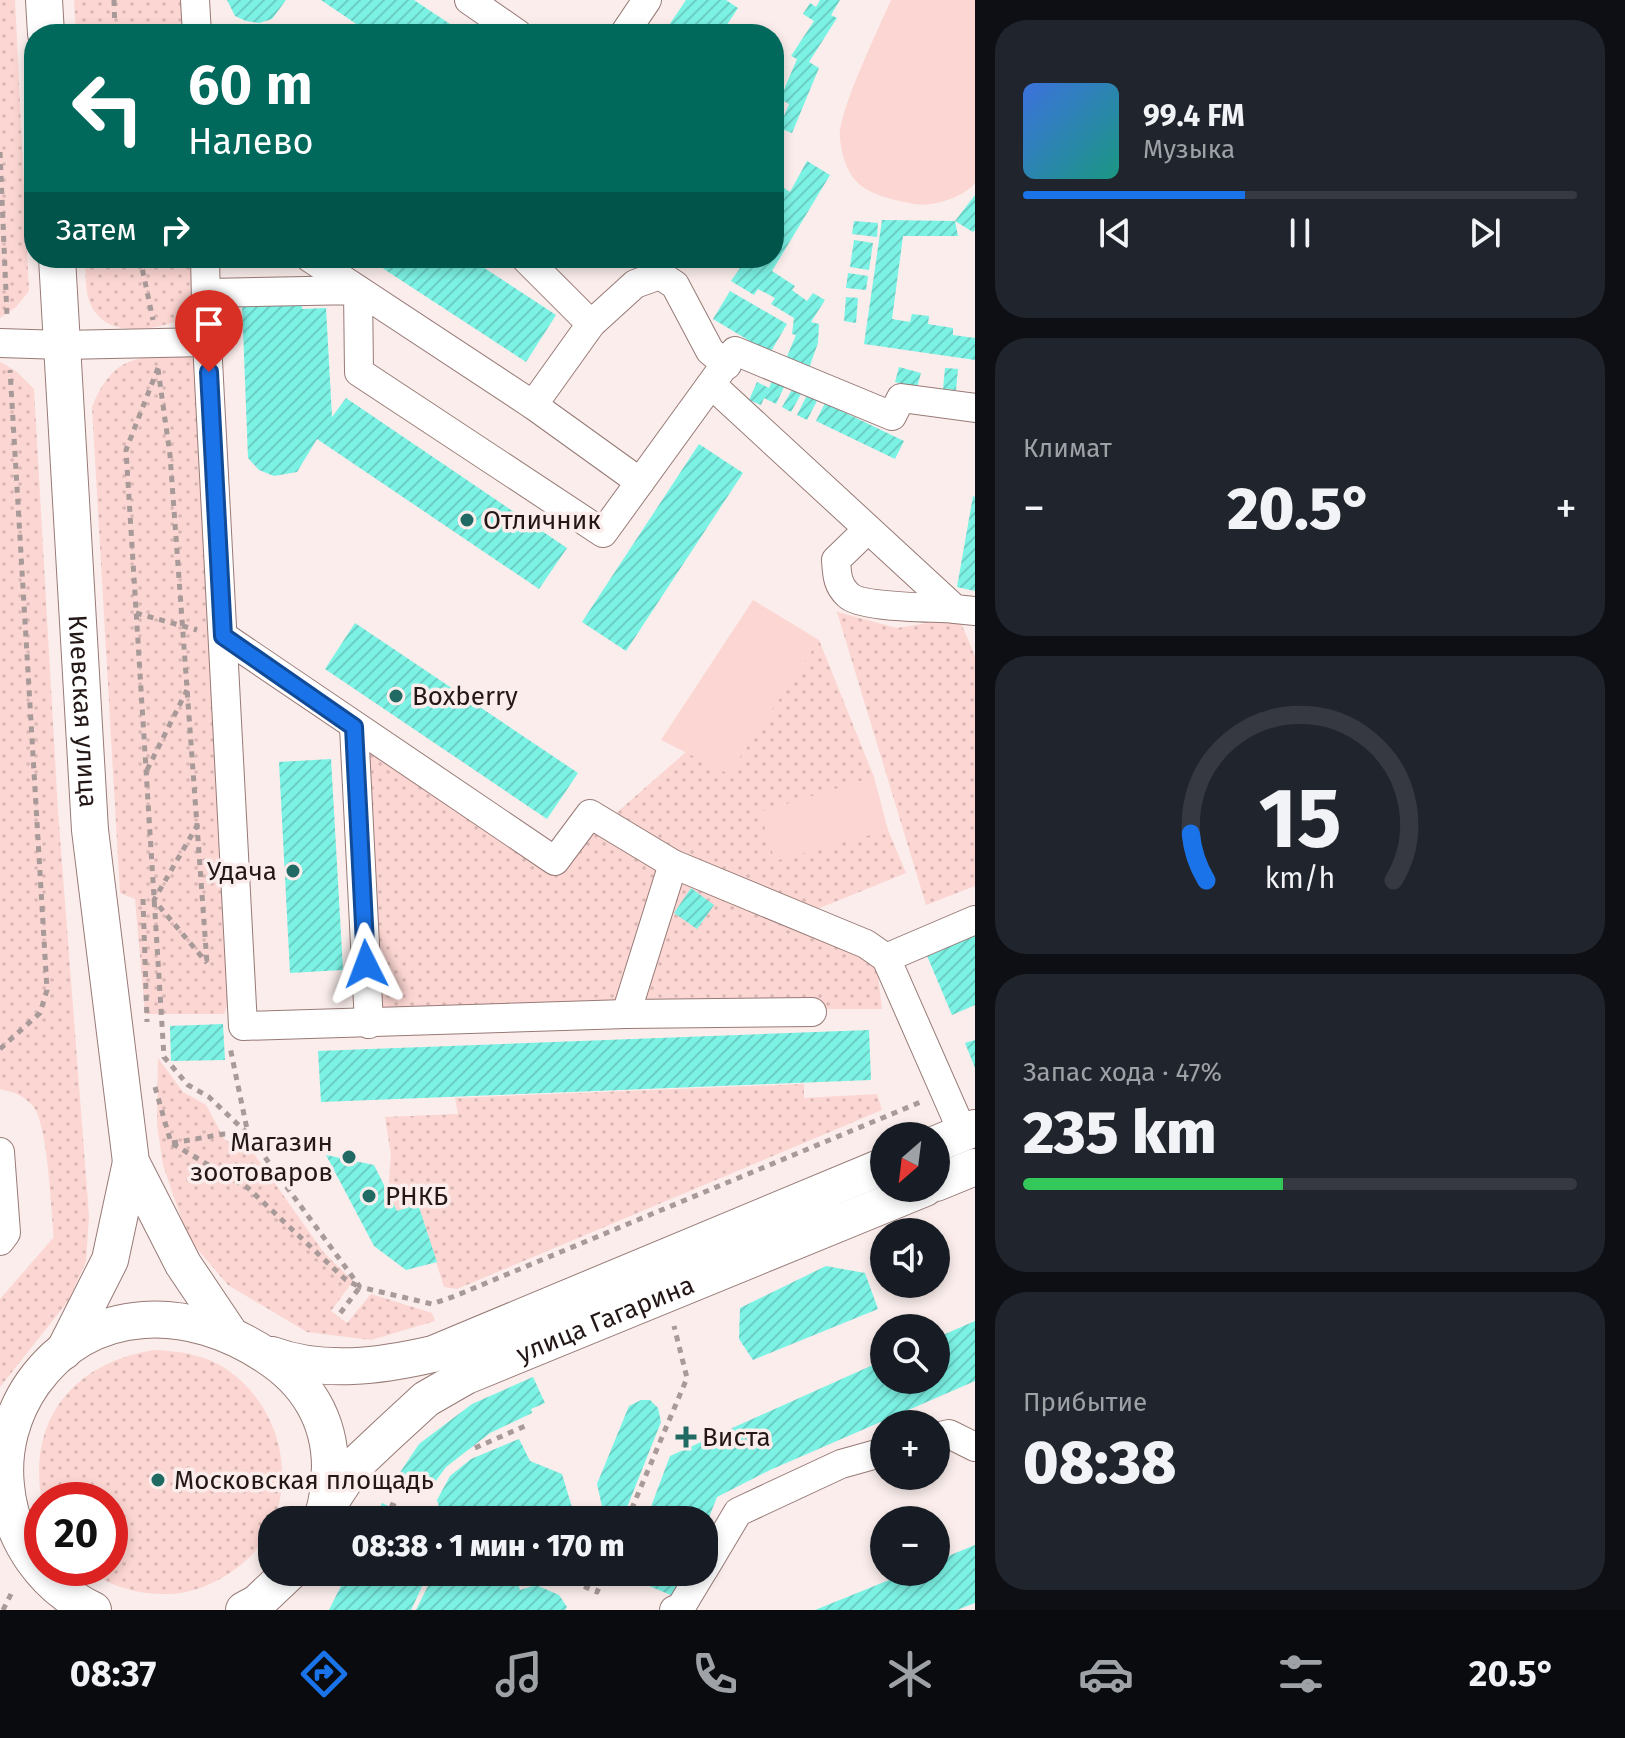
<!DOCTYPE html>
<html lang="ru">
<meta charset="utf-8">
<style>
body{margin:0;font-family:"Fira Sans",sans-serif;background:#20242c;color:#f1f3f6;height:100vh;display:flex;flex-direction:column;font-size:30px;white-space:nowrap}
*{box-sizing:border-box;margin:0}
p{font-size:26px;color:#9ea1a6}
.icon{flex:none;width:44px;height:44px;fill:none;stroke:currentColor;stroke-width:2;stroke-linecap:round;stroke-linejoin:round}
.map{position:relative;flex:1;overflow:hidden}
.drawer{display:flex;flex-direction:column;gap:20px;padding:20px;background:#0d0f14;width:650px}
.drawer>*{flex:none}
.banner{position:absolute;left:24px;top:24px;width:760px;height:244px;border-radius:32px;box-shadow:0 4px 12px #0003;background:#00695c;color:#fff;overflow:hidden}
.needle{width:52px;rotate:208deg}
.tools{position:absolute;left:870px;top:1122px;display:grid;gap:16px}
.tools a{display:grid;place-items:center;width:80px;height:80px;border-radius:50%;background:#171b24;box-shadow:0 4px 12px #0003;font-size:40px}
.speed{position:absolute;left:24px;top:1482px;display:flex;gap:16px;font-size:40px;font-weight:700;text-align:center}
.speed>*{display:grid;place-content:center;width:104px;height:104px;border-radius:50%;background:#171b24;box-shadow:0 4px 12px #0003;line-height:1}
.speed .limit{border:12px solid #d22;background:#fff;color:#111}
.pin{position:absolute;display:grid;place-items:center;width:68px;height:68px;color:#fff;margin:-82px -34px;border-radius:50% 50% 50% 0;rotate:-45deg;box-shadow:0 0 8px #0007}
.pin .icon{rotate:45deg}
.me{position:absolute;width:88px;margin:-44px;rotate:357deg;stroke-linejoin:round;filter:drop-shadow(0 0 6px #0008)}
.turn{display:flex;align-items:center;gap:28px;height:168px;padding:0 32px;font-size:36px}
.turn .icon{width:104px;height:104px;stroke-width:2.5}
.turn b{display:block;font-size:56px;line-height:68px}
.then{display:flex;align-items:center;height:76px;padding:0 32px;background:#0003;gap:16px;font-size:30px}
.big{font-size:60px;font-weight:800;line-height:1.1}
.drawer .widget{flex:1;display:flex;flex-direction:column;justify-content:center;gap:12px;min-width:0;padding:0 28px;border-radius:32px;background:#20242c}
.drawer .dial{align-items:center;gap:0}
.dial svg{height:208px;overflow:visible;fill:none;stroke:#363941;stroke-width:7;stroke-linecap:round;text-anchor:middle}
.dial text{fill:#f1f3f6;stroke:none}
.song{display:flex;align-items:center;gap:24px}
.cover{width:96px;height:96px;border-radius:12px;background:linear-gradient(135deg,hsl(220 70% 55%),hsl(170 70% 35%))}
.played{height:8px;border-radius:4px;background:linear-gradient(90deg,#1a73e8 40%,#363941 40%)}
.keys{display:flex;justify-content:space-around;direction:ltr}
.heat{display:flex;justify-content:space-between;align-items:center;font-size:44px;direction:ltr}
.charge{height:12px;border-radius:6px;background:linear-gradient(90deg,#34c759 47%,#363941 0)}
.trip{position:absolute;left:258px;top:1506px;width:460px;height:80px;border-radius:32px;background:#171b24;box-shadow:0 4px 12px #0003;font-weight:800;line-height:80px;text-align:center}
.tabs{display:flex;height:128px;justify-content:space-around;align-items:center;background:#090b0e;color:#9ea1a6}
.tabs .icon{width:56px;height:56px}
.tabs .on{color:#1a73e8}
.tabs b{font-size:36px;color:#f1f3f6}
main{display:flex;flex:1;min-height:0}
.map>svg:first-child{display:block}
.grass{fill:url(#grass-dots)}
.garden{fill:#fcd6d2}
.building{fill:url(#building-hatch)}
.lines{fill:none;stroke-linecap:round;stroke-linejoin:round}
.minor-casing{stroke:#977a76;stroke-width:30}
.major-casing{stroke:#977a76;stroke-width:38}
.path{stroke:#a79a99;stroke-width:5;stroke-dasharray:6 6;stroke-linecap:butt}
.minor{stroke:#fff;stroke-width:28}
.major{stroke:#fff;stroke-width:36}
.route-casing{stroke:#114b97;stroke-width:20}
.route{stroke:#1a73e8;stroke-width:14}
.poi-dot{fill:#206a63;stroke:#faedeb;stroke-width:3}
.labels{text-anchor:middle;stroke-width:7;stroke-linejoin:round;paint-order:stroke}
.poi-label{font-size:26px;fill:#241817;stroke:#faedeb;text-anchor:start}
.street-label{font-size:26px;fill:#241817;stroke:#faedeb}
</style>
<main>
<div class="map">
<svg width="975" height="1610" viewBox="0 0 975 1610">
<defs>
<pattern id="grass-dots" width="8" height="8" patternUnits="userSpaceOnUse" patternTransform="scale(2)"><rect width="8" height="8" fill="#fcd6d2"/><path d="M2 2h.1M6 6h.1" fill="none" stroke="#d8b7b4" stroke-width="1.8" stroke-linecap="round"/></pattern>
<pattern id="building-hatch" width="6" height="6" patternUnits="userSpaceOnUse" patternTransform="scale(2)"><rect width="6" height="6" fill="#7cf2e5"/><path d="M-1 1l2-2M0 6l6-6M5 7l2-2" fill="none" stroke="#6bcfc4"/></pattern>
</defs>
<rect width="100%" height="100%" fill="#faedeb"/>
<g class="grass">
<path d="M0,0H15L29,291L16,307L0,318Z"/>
<path d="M74,0H186L187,34H76Z"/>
<path d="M85,258H198L199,312C172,326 116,342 95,312C84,297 86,276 85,258Z"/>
<path d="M188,356L202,365L233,987L224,1014H145L135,899L120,893L92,407C114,354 137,357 188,356Z"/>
<path d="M0,362L16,371L34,389L58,811L89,1216L86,1261L69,1300L0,1387V1299L54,1237C51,1210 48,1124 33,1106C23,1095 14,1092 0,1089Z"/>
<path d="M837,612L897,628L959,618L975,656V886L926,905Z"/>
<path d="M819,640L874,777L761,812L776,860L888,830L906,873L805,914L671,853L614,815L686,752L729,773Z"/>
<path d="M359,736L560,870L593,823L664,866L618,1009L379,1014Z"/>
<path d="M675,872L876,959L882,1009H636Z"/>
<path d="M158,1058L183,1092L206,1105L225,1140L252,1151L324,1253L353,1281L331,1311L347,1323L371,1294L432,1313L435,1321L371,1340L307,1332L228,1285L188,1238L163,1165L157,1124Z"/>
<path d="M804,1084V1098L877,1094L882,1110L457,1289L444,1287L418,1204L397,1211L388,1194L391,1155L385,1117L458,1114L455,1098Z"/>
<path d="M154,1350C180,1351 207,1355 229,1371C295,1418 303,1522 234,1570C216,1583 195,1592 172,1594C140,1595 111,1588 86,1568H110V1500L42,1502C27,1420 73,1363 154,1350Z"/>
</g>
<g class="garden">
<path d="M891,0H975V183C963,198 932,207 914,204C895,200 871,196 857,182C846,171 841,153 840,137C838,112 879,28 891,0Z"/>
<path d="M753,600L819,640L729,774L661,740Z"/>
<path d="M874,777L888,830L775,861L760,812Z"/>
</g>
<g class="building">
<path d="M227,0H286L272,19L259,23L246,21L235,16Z"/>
<path d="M321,0H414L465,34H371Z"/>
<path d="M686,0H726L738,8L721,34H663Z"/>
<path d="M820,0H840L831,15L837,18L809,62L819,68L792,133L779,128L789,104L780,99L797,59L791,56L814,21L803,14L810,3L816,7Z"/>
<path d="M807,161L830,175L772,271L795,286L792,290L807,301L813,293L825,300L811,322L819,324L818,343L809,368L786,359L796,335L792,334L794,318L771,304L775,298L758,289L754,295L731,281L747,258L753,261L754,258H774V214L777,209L774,208V191L778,184L790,192Z"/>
<path d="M975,195V230L973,232L955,221Z"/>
<path d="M882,220L955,221L958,236H903L892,319L910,322L912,314L929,316L928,324L953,328V335L975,338V360L864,344Z"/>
<path d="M854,221L878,223L877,237L852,234Z"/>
<path d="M854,240L873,243L869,270L850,267Z"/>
<path d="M367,258H469L556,315L526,362Z"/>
<path d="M848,273L868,276L866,290L846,288Z"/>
<path d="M730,291L787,324L770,353L713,319Z"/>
<path d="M846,297L858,298L856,323L844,321Z"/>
<path d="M302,301V309L326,308L332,417L346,398L567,548L539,589L317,439L297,472L274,476L259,470L248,458L242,303Z"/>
<path d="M899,367L921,373L917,387L895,382Z"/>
<path d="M945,368L958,369L956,390L943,389Z"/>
<path d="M773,379L785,385L776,404L764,398L761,405L749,400L757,382L769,388Z"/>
<path d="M793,388L801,394L791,412L782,407Z"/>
<path d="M807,395L817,401L807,420L797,415Z"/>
<path d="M825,403L904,441L895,459L816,421Z"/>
<path d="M699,444L743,473L626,651L582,622Z"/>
<path d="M973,496L975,497V591L957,587Z"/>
<path d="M355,623L578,773L547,819L325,669Z"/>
<path d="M331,759L343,970L290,973L279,762Z"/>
<path d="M691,888L714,905L697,929L674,913Z"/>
<path d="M975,930V1005L952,1015L925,951Z"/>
<path d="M223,1024L225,1060L171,1061L170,1026Z"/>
<path d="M869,1030L871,1080L321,1102L318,1051Z"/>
<path d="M975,1040V1068L965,1043Z"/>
<path d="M326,1155L374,1165L397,1211L418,1204L437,1262L406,1270L374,1246Z"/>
<path d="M826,1266L865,1273L878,1309L753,1360L739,1339L740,1308Z"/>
<path d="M975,1321V1381L770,1470L717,1497L704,1530V1520H646L670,1456L884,1360V1380H936V1338Z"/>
<path d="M533,1377L545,1403L531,1409L532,1413L490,1433L446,1467L429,1490L399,1474L419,1444L472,1404Z"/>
<path d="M641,1400H650L658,1408L661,1422L622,1520H600L603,1511L597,1484L629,1406Z"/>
<path d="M519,1439L530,1461L562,1474L574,1514L572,1520H453L441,1514L437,1500L450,1476L471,1459Z"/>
<path d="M382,1503L417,1520H374Z"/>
<path d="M975,1545V1603L957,1610H815L909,1572H936V1561Z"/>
<path d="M348,1572H429L411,1610H329Z"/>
<path d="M435,1572H507L516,1577L520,1590L536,1585L559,1595L567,1607L565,1610H416Z"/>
<path d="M627,1572H688L678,1598L625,1576Z"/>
</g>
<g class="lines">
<g class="minor-casing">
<g id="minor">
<path d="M195,0L197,34"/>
<path d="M469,0L518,34"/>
<path d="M624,34L647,0"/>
<path d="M205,258L207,342L243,1026L626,1014L812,1012"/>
<path d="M310,258L533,405L591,324L635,284L660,275L675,285L710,351L727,365"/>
<path d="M525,258L591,324"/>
<path d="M207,293L358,290L359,372L603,533L735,351L892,416L901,398L975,408"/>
<path d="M0,343L62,345L207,342"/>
<path d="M712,385L955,609L975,611"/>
<path d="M533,405L640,482"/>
<path d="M867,530L836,560C837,574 837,585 848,595C861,608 933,607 955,609"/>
<path d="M223,636L555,861L590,814L673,864L866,944L886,958"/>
<path d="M354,727L369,1024"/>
<path d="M626,1014L673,864"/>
<path d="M963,1133L886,958L975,920"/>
<path d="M0,1152L6,1233L0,1241"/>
<path d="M936,1437L949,1434L975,1447"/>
<path d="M704,1569L738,1512L841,1464L884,1452"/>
<path d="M674,1610L681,1607L702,1572"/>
</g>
</g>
<g class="major-casing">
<g id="major">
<path d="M44,0L46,34"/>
<path id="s1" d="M57,258L90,830L131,1162L183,1264L230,1334"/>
<path d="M936,1144L975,1128"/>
<path d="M936,1183L975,1167"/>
<path d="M64,1351L110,1260L131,1162"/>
<path d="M272,1355C324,1374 381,1366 433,1354L884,1166"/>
<path id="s2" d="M327,1507L354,1466L388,1434L426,1399L466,1376L925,1188"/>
<path d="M93,1610C44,1587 11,1540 6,1486C2,1450 12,1413 33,1383C91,1302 191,1305 267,1356C306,1381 330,1419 330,1467C329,1485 328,1503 321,1520"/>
<path d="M244,1610L257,1603L290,1572"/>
</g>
</g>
<g class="path">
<path d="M114,0L115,34"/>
<path d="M0,152L7,316"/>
<path d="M140,258L153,320"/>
<path d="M158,368L126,450L164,1057L188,1085L209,1097L248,1134L360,1287L432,1304L455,1296L923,1101"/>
<path d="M158,369L170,455L207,963"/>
<path d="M136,613L197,630"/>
<path d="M147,770L187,690"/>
<path d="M198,824L154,900L207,963"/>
<path d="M143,899L147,1022"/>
<path d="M0,1049L40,1013L47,990L10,370"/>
<path d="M155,1087L171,1143L248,1188L346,1280L360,1287L338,1316"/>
<path d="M172,1143L224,1134H248L230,1047"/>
<path d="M475,1448L525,1426"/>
<path d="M390,1504L428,1520"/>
<path d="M627,1520L687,1378L674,1326"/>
<path d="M551,1572L597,1592L606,1572"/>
<path d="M3,1610L11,1594"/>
</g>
<use href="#minor" class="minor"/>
<use href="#major" class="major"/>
</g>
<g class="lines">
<g class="route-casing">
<path id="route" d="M209,372L223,636L354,727L366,964"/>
</g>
<use href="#route" class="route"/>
</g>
<g class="poi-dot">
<circle cx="467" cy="520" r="8"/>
<circle cx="396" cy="696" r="8"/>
<circle cx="293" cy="871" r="8"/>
<circle cx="349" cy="1157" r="8"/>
<circle cx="369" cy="1196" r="8"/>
<path d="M682 1425h8v8h8v8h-8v8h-8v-8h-8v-8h8z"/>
<circle cx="158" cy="1480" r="8"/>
</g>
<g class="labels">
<g class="poi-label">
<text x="483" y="529">Отличник</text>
<text x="412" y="705">Boxberry</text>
<text x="277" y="880" text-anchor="end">Удача</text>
<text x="333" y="1151" text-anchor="end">Магазин<tspan x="333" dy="30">зоотоваров</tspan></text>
<text x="385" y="1205">РНКБ</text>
<text x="702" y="1446">Виста</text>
<text x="174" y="1489">Московская площадь</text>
</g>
<g class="street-label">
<text dy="9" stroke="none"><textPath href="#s1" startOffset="454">Киевская улица</textPath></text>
<text dy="9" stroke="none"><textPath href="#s2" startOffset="344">улица Гагарина</textPath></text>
</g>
</g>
</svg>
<div class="tools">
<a><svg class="needle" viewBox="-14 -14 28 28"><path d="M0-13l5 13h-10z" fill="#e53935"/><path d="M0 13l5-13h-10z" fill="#9ea1a6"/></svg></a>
<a><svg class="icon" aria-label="sound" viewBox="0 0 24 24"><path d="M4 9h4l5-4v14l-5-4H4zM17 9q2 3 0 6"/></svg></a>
<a><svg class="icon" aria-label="search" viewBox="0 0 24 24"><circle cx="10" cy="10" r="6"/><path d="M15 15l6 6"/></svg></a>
<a>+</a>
<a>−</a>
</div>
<div class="speed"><div class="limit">20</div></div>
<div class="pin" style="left:209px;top:372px;background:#d93025"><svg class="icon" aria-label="arrive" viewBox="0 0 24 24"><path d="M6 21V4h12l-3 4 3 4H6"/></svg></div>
<svg class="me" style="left:366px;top:964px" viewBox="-20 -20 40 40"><path d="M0-17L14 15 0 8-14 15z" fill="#1a73e8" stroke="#fff" stroke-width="4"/></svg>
<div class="trip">08:38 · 1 мин · 170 m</div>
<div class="banner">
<div class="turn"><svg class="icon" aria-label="left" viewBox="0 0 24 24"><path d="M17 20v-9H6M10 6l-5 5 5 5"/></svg><div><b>60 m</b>Налево</div></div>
<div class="then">Затем<svg class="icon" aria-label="right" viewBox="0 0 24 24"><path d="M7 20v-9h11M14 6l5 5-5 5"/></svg></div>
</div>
</div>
<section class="drawer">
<div class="widget">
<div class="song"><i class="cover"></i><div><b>99.4 FM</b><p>Музыка</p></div></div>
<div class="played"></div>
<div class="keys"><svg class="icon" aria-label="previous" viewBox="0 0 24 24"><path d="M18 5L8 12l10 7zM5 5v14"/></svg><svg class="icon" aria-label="pause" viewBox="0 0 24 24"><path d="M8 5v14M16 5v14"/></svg><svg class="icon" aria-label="next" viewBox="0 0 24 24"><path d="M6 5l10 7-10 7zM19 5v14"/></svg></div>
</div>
<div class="widget"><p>Климат</p>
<div class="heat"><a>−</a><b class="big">20.5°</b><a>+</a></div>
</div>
<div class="widget dial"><svg viewBox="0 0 100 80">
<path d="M14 69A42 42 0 1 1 86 69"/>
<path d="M14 69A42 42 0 0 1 8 51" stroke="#1a73e8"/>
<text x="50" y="56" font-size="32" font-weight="700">15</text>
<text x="50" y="72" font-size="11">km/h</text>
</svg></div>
<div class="widget"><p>Запас хода · 47%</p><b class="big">235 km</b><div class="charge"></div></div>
<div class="widget"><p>Прибытие</p><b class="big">08:38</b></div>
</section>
</main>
<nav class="tabs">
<b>08:37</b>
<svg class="icon on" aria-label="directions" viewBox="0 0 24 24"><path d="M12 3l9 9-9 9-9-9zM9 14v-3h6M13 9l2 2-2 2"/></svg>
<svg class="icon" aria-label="music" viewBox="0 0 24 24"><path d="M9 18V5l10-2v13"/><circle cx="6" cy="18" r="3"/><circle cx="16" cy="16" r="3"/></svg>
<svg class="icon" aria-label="phone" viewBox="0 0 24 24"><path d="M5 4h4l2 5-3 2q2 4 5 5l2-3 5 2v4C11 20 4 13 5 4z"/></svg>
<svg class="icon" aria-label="climate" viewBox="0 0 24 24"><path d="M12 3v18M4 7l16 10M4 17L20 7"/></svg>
<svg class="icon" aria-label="car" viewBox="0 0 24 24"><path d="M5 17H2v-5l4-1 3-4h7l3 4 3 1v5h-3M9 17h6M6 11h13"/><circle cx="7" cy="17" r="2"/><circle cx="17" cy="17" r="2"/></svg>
<svg class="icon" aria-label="filters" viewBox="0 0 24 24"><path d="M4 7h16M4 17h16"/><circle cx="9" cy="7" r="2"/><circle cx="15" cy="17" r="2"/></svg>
<b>20.5°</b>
</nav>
